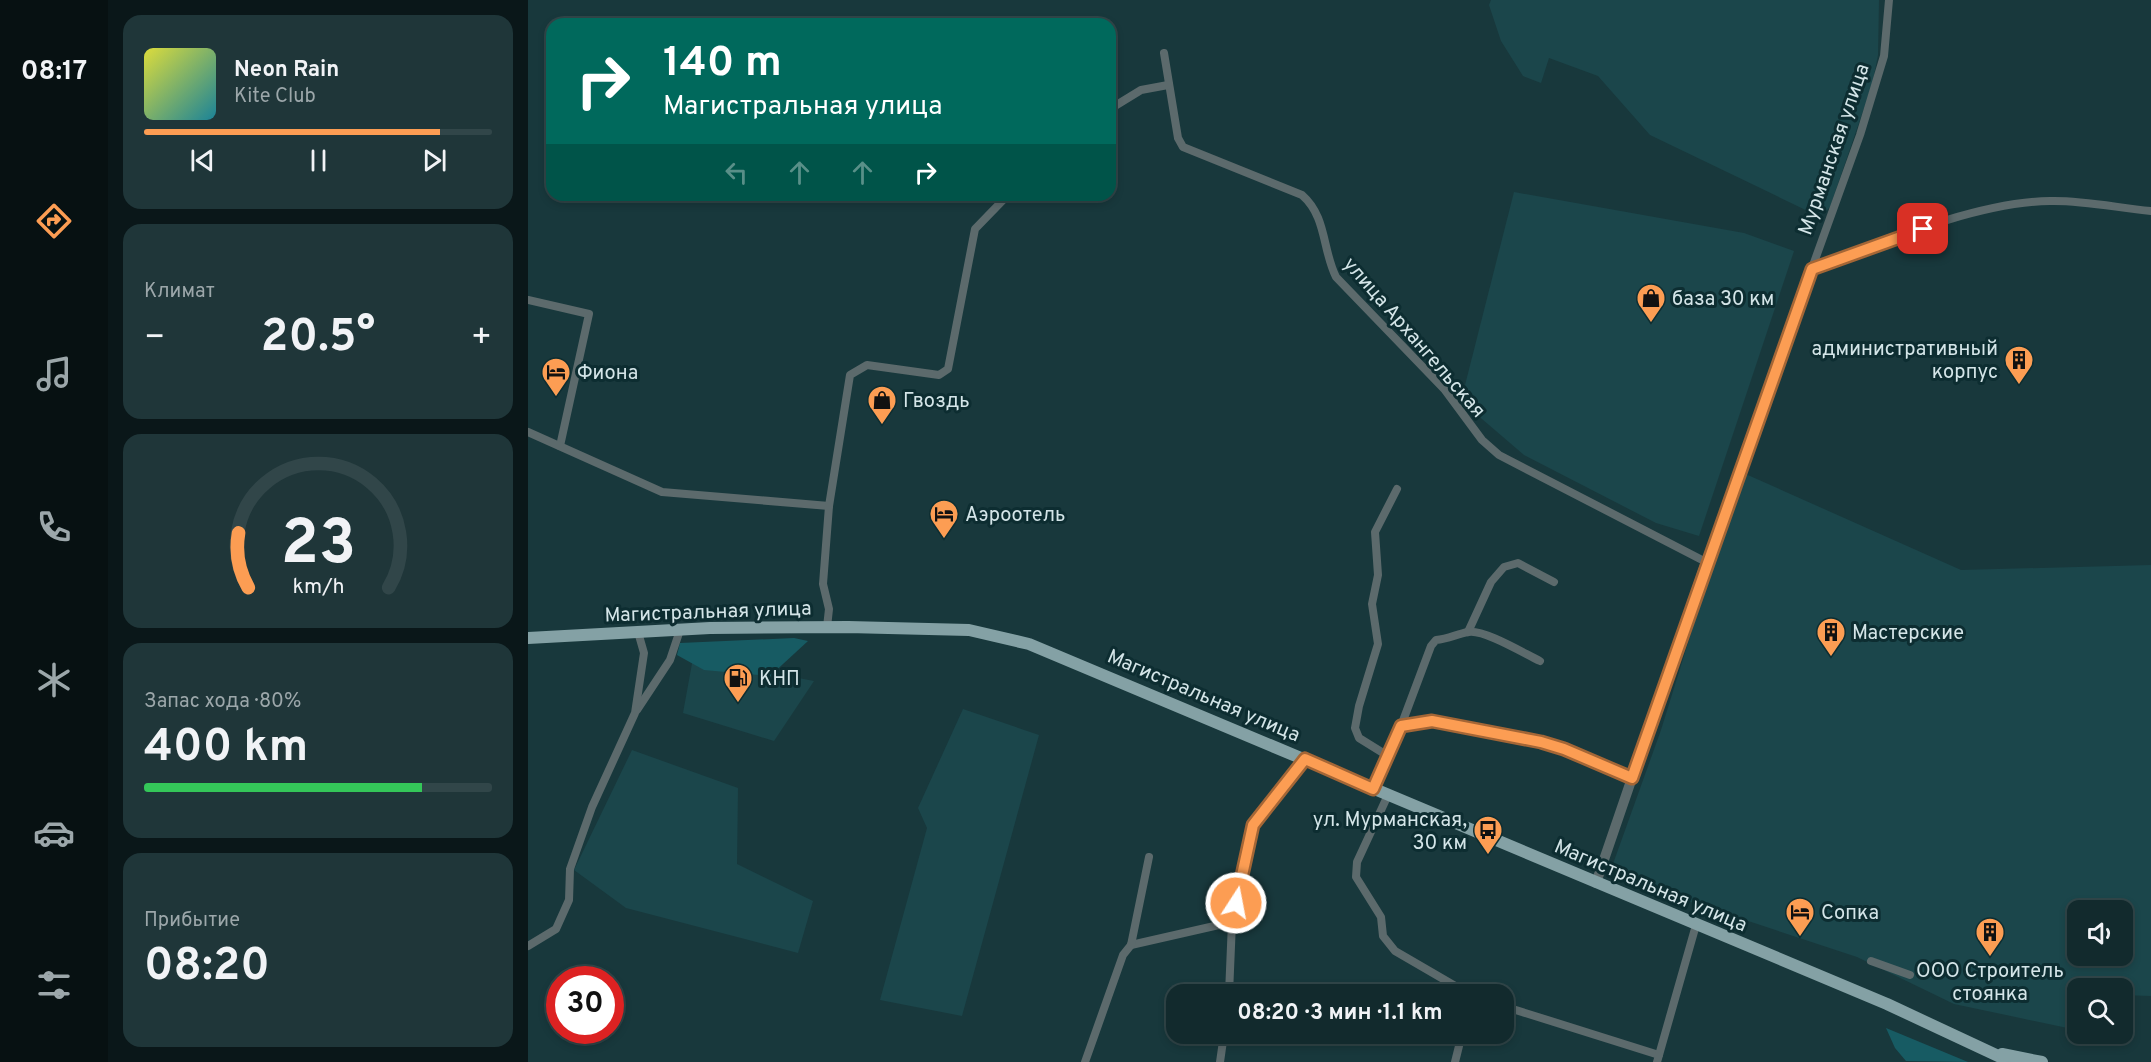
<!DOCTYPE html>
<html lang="ru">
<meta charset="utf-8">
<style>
body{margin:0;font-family:Overpass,sans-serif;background:#1f3639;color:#f1f3f6;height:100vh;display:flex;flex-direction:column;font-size:22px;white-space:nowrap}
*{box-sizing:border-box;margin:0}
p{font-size:20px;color:#9ca7aa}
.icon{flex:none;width:33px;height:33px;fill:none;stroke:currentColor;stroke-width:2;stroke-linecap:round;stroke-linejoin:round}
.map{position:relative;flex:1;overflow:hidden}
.sheet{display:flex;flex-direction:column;gap:15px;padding:15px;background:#0a1719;width:420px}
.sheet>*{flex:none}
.banner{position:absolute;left:18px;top:18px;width:570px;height:183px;border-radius:18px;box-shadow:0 3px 9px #0003,0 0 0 2px #314649;background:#00695c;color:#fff;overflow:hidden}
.fabs{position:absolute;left:1539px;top:900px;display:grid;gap:12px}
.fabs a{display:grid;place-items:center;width:66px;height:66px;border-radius:12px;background:#122a2d;box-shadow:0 3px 9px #0003,0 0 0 2px #314649;font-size:30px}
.speed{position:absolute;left:18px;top:966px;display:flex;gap:12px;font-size:30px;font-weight:700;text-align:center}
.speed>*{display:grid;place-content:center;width:78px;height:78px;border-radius:50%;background:#122a2d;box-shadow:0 3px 9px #0003,0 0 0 2px #314649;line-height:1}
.speed .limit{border:9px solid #d22;background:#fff;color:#111}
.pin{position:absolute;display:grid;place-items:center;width:51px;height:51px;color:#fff;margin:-26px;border-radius:12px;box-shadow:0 3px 9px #0006}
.me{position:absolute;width:66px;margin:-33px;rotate:11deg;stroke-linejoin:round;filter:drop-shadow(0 0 4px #0008)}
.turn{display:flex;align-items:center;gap:21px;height:126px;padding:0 18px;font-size:27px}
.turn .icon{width:78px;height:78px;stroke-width:2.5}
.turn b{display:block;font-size:42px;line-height:51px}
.lanes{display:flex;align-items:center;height:57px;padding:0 18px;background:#0003;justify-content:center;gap:30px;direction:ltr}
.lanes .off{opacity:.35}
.big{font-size:45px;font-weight:700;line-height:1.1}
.sheet .tile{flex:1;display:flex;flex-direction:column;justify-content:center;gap:9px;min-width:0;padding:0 21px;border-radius:18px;background:#1f3639}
.sheet .dial{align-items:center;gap:0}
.dial svg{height:156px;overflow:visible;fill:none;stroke:#314649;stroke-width:7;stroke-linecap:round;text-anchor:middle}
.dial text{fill:#f1f3f6;stroke:none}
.song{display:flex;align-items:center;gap:18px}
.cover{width:72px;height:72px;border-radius:9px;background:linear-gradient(135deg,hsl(60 70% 55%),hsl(190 70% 35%))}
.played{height:6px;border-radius:3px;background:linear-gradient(90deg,#fc9d53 85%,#314649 85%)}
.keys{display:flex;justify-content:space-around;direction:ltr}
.heat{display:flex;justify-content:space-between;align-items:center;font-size:33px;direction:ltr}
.charge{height:9px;border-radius:4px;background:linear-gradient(90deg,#34c759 80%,#314649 0)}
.trip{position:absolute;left:638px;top:984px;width:348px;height:60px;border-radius:18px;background:#122a2d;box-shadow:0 3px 9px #0003,0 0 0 2px #314649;font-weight:700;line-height:60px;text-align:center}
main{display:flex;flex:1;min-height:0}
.tabs{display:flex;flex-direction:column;width:108px;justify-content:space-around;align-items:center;background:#071112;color:#9ca7aa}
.tabs .icon{width:42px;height:42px}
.tabs .on{color:#fc9d53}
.tabs b{font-size:27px;color:#f1f3f6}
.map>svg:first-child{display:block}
.built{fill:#1b464b;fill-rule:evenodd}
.green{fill:#175b63}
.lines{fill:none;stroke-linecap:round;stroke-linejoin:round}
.minor{stroke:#5c6a6c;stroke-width:8}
.tertiary{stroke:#5c6a6c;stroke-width:10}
.primary{stroke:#84a1a5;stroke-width:12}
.route-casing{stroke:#a46636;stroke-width:15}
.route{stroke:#fc9d53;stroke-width:10}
.labels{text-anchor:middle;stroke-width:6;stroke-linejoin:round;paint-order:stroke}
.street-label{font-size:20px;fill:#d4e5e8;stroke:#0d2d31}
.poi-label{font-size:20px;fill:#d4e5e8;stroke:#0d2d31;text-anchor:start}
</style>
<main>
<nav class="tabs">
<b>08:17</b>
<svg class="icon on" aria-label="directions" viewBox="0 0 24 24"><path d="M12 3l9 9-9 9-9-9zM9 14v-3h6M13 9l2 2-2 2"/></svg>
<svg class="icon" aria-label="music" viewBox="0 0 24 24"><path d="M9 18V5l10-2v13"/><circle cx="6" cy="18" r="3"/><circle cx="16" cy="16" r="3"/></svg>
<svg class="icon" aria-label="phone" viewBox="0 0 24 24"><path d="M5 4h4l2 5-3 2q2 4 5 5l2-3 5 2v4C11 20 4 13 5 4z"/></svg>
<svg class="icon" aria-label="climate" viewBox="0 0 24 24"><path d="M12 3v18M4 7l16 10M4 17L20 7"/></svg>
<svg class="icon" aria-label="car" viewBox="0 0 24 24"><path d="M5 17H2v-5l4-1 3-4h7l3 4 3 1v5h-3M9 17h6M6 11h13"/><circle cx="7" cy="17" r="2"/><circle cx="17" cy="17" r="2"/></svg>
<svg class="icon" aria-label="filters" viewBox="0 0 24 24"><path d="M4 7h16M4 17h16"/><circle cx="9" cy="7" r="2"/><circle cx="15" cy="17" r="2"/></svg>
</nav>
<section class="sheet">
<div class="tile">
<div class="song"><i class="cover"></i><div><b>Neon Rain</b><p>Kite Club</p></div></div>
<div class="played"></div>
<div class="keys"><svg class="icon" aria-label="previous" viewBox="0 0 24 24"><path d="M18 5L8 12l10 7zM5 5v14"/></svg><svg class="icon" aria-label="pause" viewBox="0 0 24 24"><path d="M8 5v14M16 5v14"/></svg><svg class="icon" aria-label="next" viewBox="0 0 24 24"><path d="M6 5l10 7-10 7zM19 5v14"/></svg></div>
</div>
<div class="tile"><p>Климат</p>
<div class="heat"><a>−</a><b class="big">20.5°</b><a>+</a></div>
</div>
<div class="tile dial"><svg viewBox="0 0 100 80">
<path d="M14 69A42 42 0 1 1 86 69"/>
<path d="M14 69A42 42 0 0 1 9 41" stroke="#fc9d53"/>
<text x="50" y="56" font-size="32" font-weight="700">23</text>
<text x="50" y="72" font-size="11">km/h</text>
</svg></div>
<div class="tile"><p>Запас хода · 80%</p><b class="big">400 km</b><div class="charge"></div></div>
<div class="tile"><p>Прибытие</p><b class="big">08:20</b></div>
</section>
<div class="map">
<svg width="1623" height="1062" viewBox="0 0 1623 1062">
<rect width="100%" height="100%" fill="#18383c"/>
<g class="built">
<path d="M963,0H1351L1350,55L1344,85L1302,207L1296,213L1286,214L1122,135L1070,76L1021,58L1013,83L995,76L973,41L961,5Z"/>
<path d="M986,192L1216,233L1266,251L1171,536L1128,523L996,455L933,401Z"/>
<path d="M1213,472L1433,570L1623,565V996L1595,995L1594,988H1550L1549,1030L1426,1004L1329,957L1081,875L1133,730ZM1550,910H1594V956H1550Z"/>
<path d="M165,658L286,681L246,741L155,713Z"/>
<path d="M435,709L511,735L434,1016L352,1000L399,828L390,808Z"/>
<path d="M104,750L210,788L209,864L285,901L270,953L98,908L46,870Z"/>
</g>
<g class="green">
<path d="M266,638L280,641L242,676L176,670L149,655L152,643Z"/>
<path d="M1358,1028L1440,1062L1378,1061L1367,1048Z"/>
</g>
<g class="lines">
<g class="minor">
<path d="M636,53L650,138L655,147L774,195C799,217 794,249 808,277L917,390L954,440L971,455L1178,562L1332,135L1356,56L1361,0"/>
<path d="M582,109L613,90L640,85"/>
<path d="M1284,269C1353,243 1448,202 1522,201C1555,200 1590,208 1623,211"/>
<path d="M0,300L61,314L32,446"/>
<path d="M0,432L134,492L301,506"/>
<path d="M299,627L301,609L295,584L301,506L322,375L339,365L411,375L420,369L447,229L480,195"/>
<path d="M940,632L963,582L976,567L990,563L1026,582"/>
<path d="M109,710L142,660L152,630"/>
<path d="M873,726L903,646L908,640C920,639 929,634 940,632C956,629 997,654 1012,661"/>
<path d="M860,756L831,738L827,728L831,706L850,644L844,604L850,575L847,532L869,489"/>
<path d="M845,788L873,726L904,721L1013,742L1036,749L1104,778"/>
<path d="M860,795L829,862L828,877L853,917L855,936L867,951L941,994"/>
<path d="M603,945L704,922"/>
<path d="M0,946L28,929L41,900L42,869L64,807L107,713L116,653L110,632"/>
<path d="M1343,961L1382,975"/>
<path d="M701,994L704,922L725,825L777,759"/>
<path d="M975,1006L1131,1055"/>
<path d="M557,1062L595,955L603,945L621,857"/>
<path d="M692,1062L696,1034"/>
<path d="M927,1062L934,1034"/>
<path d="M1129,1062L1168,925"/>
</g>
<path class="tertiary" d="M1068,883L1178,562"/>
<g class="primary">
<path d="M0,638L182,628L320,627L441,630L501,644L1359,1004L1483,1062"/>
<path d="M1474,1054L1514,1062"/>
</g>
</g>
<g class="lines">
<g class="route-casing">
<path id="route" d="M708,903L725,825L777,759L845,789L873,726L904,721L1013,742L1036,749L1104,778L1284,269L1395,229"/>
</g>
<use href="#route" class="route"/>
</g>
<defs>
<g id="shop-pin" transform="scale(1.5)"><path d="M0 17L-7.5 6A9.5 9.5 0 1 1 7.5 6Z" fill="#fc9d53" stroke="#0d2d31"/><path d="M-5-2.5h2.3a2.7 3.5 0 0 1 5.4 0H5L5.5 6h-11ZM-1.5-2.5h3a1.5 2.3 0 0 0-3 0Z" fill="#111"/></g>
<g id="building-pin" transform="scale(1.5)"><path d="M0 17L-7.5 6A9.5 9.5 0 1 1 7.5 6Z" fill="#fc9d53" stroke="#0d2d31"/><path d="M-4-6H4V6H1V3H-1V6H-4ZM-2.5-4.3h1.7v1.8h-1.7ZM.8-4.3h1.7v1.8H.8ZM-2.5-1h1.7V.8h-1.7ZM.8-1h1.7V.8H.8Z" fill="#111"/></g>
<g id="hotel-pin" transform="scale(1.5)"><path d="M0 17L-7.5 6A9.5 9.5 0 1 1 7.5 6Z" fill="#fc9d53" stroke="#0d2d31"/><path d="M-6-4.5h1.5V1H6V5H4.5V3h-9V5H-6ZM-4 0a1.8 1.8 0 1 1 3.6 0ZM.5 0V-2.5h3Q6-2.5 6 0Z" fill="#111"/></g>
<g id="fuel-pin" transform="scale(1.5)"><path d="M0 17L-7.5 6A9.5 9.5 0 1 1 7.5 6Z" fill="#fc9d53" stroke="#0d2d31"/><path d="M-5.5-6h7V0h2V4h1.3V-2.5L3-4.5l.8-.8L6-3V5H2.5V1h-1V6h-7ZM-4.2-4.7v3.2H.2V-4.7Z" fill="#111"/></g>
<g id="bus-pin" transform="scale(1.5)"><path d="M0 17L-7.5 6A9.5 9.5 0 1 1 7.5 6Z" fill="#fc9d53" stroke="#0d2d31"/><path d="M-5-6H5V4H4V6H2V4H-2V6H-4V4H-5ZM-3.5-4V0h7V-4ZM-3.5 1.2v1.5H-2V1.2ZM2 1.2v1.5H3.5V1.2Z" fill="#111"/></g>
</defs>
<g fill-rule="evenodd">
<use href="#shop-pin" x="1123" y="298"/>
<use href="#building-pin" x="1491" y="360"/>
<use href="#hotel-pin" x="28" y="372"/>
<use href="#shop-pin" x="354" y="400"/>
<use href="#hotel-pin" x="416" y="514"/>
<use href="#building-pin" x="1303" y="632"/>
<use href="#fuel-pin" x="210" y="678"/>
<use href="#bus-pin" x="960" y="830"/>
<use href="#hotel-pin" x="1272" y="912"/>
<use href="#building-pin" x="1462" y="932"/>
</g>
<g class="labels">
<g class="street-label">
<text transform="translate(1305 149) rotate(-71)" y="7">Мурманская улица</text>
<text transform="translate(887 337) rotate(49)" y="7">улица Архангельская</text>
<text transform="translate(180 611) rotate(-2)" y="7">Магистральная улица</text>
<text transform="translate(676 695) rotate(23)" y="7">Магистральная улица</text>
<text transform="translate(1123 885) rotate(23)" y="7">Магистральная улица</text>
</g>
<g class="poi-label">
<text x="1144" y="305">база 30 км</text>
<text x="1470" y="355" text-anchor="end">административный<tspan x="1470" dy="23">корпус</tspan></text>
<text x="49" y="379">Фиона</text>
<text x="375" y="407">Гвоздь</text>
<text x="437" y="521">Аэроотель</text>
<text x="1324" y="639">Мастерские</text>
<text x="231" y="685">КНП</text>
<text x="939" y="826" text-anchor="end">ул. Мурманская,<tspan x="939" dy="23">30 км</tspan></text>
<text x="1293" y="919">Сопка</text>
<text x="1462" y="977" text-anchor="middle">ООО Строитель<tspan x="1462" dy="23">стоянка</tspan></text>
</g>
</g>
</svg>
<div class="fabs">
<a><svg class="icon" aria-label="sound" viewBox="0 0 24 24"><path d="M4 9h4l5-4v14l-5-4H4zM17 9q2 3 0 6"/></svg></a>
<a><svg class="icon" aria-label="search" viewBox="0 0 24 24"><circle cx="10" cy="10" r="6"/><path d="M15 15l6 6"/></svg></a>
</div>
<div class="speed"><div class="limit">30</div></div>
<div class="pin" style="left:1395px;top:229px;background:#d93025"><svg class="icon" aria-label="arrive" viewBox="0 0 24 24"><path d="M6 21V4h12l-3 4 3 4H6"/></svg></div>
<svg class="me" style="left:708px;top:903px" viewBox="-20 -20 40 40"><circle r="17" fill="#fc9d53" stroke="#fff" stroke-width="3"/><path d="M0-11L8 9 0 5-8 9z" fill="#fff"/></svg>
<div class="trip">08:20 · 3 мин · 1.1 km</div>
<div class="banner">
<div class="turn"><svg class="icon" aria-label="right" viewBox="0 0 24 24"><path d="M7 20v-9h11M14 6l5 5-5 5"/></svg><div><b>140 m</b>Магистральная улица</div></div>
<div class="lanes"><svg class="icon off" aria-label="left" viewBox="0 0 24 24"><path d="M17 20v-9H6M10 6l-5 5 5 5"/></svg><svg class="icon off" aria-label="ahead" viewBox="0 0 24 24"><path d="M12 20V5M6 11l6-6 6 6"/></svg><svg class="icon off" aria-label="ahead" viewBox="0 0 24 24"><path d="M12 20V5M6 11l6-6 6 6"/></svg><svg class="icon" aria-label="right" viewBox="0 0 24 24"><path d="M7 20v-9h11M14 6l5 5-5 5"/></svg></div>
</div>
</div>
</main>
